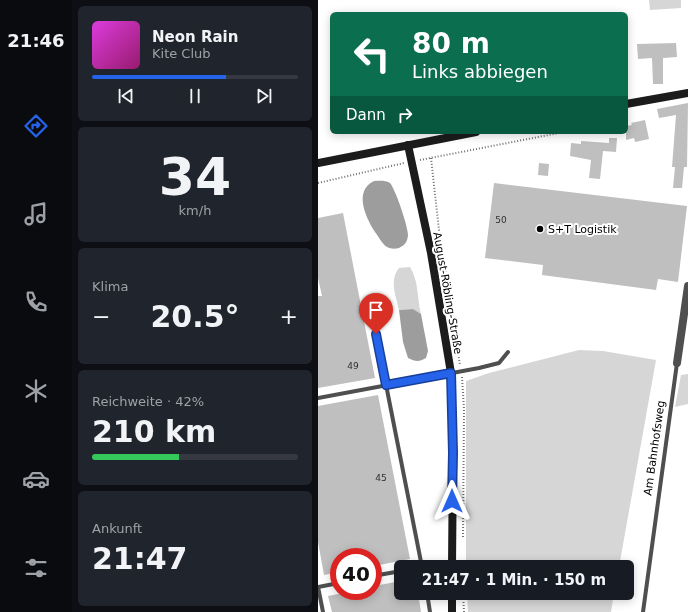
<!DOCTYPE html>
<html lang="de">
<meta charset="utf-8">
<style>
body{margin:0;font-family:"DejaVu Sans",sans-serif;background:#20242c;color:#f1f3f6;height:100vh;display:flex;flex-direction:column;font-size:15px;white-space:nowrap}
*{box-sizing:border-box;margin:0}
p{font-size:13px;color:#9ea1a6}
.icon{flex:none;width:22px;height:22px;fill:none;stroke:currentColor;stroke-width:2;stroke-linecap:round;stroke-linejoin:round}
.map{position:relative;flex:1;overflow:hidden}
.sheet{display:flex;flex-direction:column;gap:6px;padding:6px;background:#0d0f14;width:246px}
.sheet>*{flex:none}
.banner{position:absolute;left:12px;top:12px;width:298px;height:122px;border-radius:6px;box-shadow:0 2px 10px #0003;background:#0b6e4f;color:#fff;overflow:hidden}
.speed{position:absolute;left:12px;top:548px;display:flex;gap:8px;font-size:20px;font-weight:700;text-align:center}
.speed>*{display:grid;place-content:center;width:52px;height:52px;border-radius:50%;background:#171b24;box-shadow:0 2px 10px #0003;line-height:1}
.speed .limit{border:6px solid #d22;background:#fff;color:#111}
.pin{position:absolute;display:grid;place-items:center;width:34px;height:34px;color:#fff;margin:-41px -17px;border-radius:50% 50% 50% 0;rotate:-45deg;box-shadow:0 0 4px #0007}
.pin .icon{rotate:45deg}
.me{position:absolute;width:44px;margin:-22px;rotate:0deg;stroke-linejoin:round;filter:drop-shadow(0 0 3px #0008)}
.turn{display:flex;align-items:center;gap:14px;height:84px;padding:0 16px;font-size:18px}
.turn .icon{width:52px;height:52px;stroke-width:2.5}
.turn b{display:block;font-size:28px;line-height:34px}
.then{display:flex;align-items:center;height:38px;padding:0 16px;background:#0003;gap:8px;font-size:15px}
.big{font-size:30px;font-weight:700;line-height:1.1}
.sheet .widget{flex:1;display:flex;flex-direction:column;justify-content:center;gap:6px;min-width:0;padding:0 14px;border-radius:6px;background:#20242c}
.sheet .dial{align-items:center;gap:0}
.dial b{font-size:52px;line-height:1}
.song{display:flex;align-items:center;gap:12px}
.cover{width:48px;height:48px;border-radius:6px;background:linear-gradient(135deg,hsl(300 70% 55%),hsl(320 70% 35%))}
.played{height:4px;border-radius:2px;background:linear-gradient(90deg,#2563eb 65%,#363941 65%)}
.keys{display:flex;justify-content:space-around;direction:ltr}
.heat{display:flex;justify-content:space-between;align-items:center;font-size:22px;direction:ltr}
.charge{height:6px;border-radius:3px;background:linear-gradient(90deg,#34c759 42%,#363941 0)}
.trip{position:absolute;left:76px;top:560px;width:240px;height:40px;border-radius:6px;background:#171b24;box-shadow:0 2px 10px #0003;font-weight:700;line-height:40px;text-align:center}
main{display:flex;flex:1;min-height:0}
.dock{display:flex;flex-direction:column;width:72px;justify-content:space-around;align-items:center;background:#090b0e;color:#9ea1a6}
.dock .icon{width:28px;height:28px}
.dock .on{color:#2563eb}
.dock b{font-size:18px;color:#f1f3f6}
.map>svg:first-child{display:block}
.green{fill:#d6d6d6}
.water{fill:#9d9d9d}
.building{fill:#bfbfbf}
.lines{fill:none;stroke-linecap:round;stroke-linejoin:round}
.path{stroke:#717171;stroke-width:2;stroke-dasharray:1 2;stroke-linecap:butt}
.lane{stroke:#4f4f4f;stroke-width:4}
.street{stroke:#4f4f4f;stroke-width:8}
.secondary{stroke:#1c1c1c;stroke-width:8}
.route-casing{stroke:#184099;stroke-width:10}
.route{stroke:#2563eb;stroke-width:7}
.poi-dot{fill:#000;stroke:#fff;stroke-width:1.5}
.labels{text-anchor:middle;stroke-width:4;stroke-linejoin:round;paint-order:stroke}
.number-label{font-size:9px;fill:#303030}
.poi-label{font-size:11px;fill:#000;stroke:#fff;text-anchor:start}
.street-label{font-size:11px;fill:#000;stroke:#fff}
</style>
<main>
<nav class="dock">
<b>21:46</b>
<svg class="icon on" aria-label="directions" viewBox="0 0 24 24"><path d="M12 3l9 9-9 9-9-9zM9 14v-3h6M13 9l2 2-2 2"/></svg>
<svg class="icon" aria-label="music" viewBox="0 0 24 24"><path d="M9 18V5l10-2v13"/><circle cx="6" cy="18" r="3"/><circle cx="16" cy="16" r="3"/></svg>
<svg class="icon" aria-label="phone" viewBox="0 0 24 24"><path d="M5 4h4l2 5-3 2q2 4 5 5l2-3 5 2v4C11 20 4 13 5 4z"/></svg>
<svg class="icon" aria-label="climate" viewBox="0 0 24 24"><path d="M12 3v18M4 7l16 10M4 17L20 7"/></svg>
<svg class="icon" aria-label="car" viewBox="0 0 24 24"><path d="M5 17H2v-5l4-1 3-4h7l3 4 3 1v5h-3M9 17h6M6 11h13"/><circle cx="7" cy="17" r="2"/><circle cx="17" cy="17" r="2"/></svg>
<svg class="icon" aria-label="filters" viewBox="0 0 24 24"><path d="M4 7h16M4 17h16"/><circle cx="9" cy="7" r="2"/><circle cx="15" cy="17" r="2"/></svg>
</nav>
<section class="sheet">
<div class="widget">
<div class="song"><i class="cover"></i><div><b>Neon Rain</b><p>Kite Club</p></div></div>
<div class="played"></div>
<div class="keys"><svg class="icon" aria-label="previous" viewBox="0 0 24 24"><path d="M18 5L8 12l10 7zM5 5v14"/></svg><svg class="icon" aria-label="pause" viewBox="0 0 24 24"><path d="M8 5v14M16 5v14"/></svg><svg class="icon" aria-label="next" viewBox="0 0 24 24"><path d="M6 5l10 7-10 7zM19 5v14"/></svg></div>
</div>
<div class="widget dial"><b>34</b><p>km/h</p></div>
<div class="widget"><p>Klima</p>
<div class="heat"><a>−</a><b class="big">20.5°</b><a>+</a></div>
</div>
<div class="widget"><p>Reichweite · 42%</p><b class="big">210 km</b><div class="charge"></div></div>
<div class="widget"><p>Ankunft</p><b class="big">21:47</b></div>
</section>
<div class="map">
<svg width="370" height="612" viewBox="0 0 370 612">
<rect width="100%" height="100%" fill="#fff"/>
<g class="green">
<path d="M331,0H363V8L332,10Z"/>
<path d="M92,267C101,281 99,299 103,314L95,309L81,310C78,296 71,280 81,268Z"/>
<path d="M261,350L285,351L338,360L301,567H148V381L171,373Z"/>
<path d="M370,374V404L357,407L363,375Z"/>
<path d="M149,593H296L293,612H150Z"/>
</g>
<g class="water">
<path d="M56,181C61,181 67,180 72,183C77,188 91,229 90,236C89,242 87,245 81,248C77,249 73,249 69,247C64,244 61,237 57,232C48,218 35,191 56,181Z"/>
<path d="M95,309L103,314L110,351L108,358C101,362 98,362 90,358L85,342L81,310Z"/>
</g>
<g class="building">
<path d="M358,43L359,57L345,58V84H335L334,58L320,59L319,44Z"/>
<path d="M370,103L369,167H366L364,188H355L357,167H354L358,115L341,118L339,109Z"/>
<path d="M327,120L331,139L317,142L316,138L308,140V126L314,125L313,123Z"/>
<path d="M291,138H299L298,152L285,151L282,179L271,178L273,160L252,156L253,143L263,144V141L291,143Z"/>
<path d="M221,163L231,164L230,176L220,175Z"/>
<path d="M176,183L369,206L360,282L340,279L338,290L224,275L225,265L167,258Z"/>
<path d="M25,213L57,378L0,388V296H4L0,278V218Z"/>
<path d="M60,395L92,559L56,566L55,557H21V572L6,575L0,542V406Z"/>
<path d="M83,581V593H100L103,612H14L10,596L35,591H57L56,586Z"/>
</g>
<g class="lines">
<g class="path">
<path d="M113,158L121,230L142,365"/>
<path d="M102,160L246,132"/>
<path d="M0,183L86,163"/>
<path d="M144,377L146,409L145,537"/>
<path d="M145,593L146,612"/>
</g>
<g class="lane">
<path d="M58,334L104,567L134,563"/>
<path d="M0,398L161,368L181,363L190,352"/>
<path d="M55,576L83,571"/>
<path d="M0,587L5,612"/>
<path d="M0,587L21,583"/>
<path d="M109,593L112,612"/>
<path d="M325,612L359,363"/>
</g>
<path class="street" d="M359,363L370,286"/>
<g class="secondary">
<path d="M308,104L370,93"/>
<path d="M90,145L113,253L133,373L135,453L134,567"/>
<path d="M0,163L158,132"/>
<path d="M134,593V612"/>
</g>
</g>
<g class="lines">
<g class="route-casing">
<path id="route" d="M58,334L68,385L133,373L135,453L134,501"/>
</g>
<use href="#route" class="route"/>
</g>
<circle class="poi-dot" cx="222" cy="229" r="4"/>
<g class="labels">
<g class="number-label">
<text x="183" y="223">50</text>
<text x="35" y="369">49</text>
<text x="63" y="481">45</text>
</g>
<g class="poi-label">
<text x="230" y="233">S+T Logistik</text>
</g>
<g class="street-label">
<text transform="translate(130 293) rotate(80)" y="4">August-Röbling-Straße</text>
<text transform="translate(336 448) rotate(-82)" y="4">Am Bahnhofsweg</text>
</g>
</g>
</svg>
<div class="speed"><div class="limit">40</div></div>
<div class="pin" style="left:58px;top:334px;background:#d93025"><svg class="icon" aria-label="arrive" viewBox="0 0 24 24"><path d="M6 21V4h12l-3 4 3 4H6"/></svg></div>
<svg class="me" style="left:134px;top:501px" viewBox="-20 -20 40 40"><path d="M0-17L14 15 0 8-14 15z" fill="#2563eb" stroke="#fff" stroke-width="4"/></svg>
<div class="trip">21:47 · 1 Min. · 150 m</div>
<div class="banner">
<div class="turn"><svg class="icon" aria-label="left" viewBox="0 0 24 24"><path d="M17 20v-9H6M10 6l-5 5 5 5"/></svg><div><b>80 m</b>Links abbiegen</div></div>
<div class="then">Dann<svg class="icon" aria-label="right" viewBox="0 0 24 24"><path d="M7 20v-9h11M14 6l5 5-5 5"/></svg></div>
</div>
</div>
</main>
